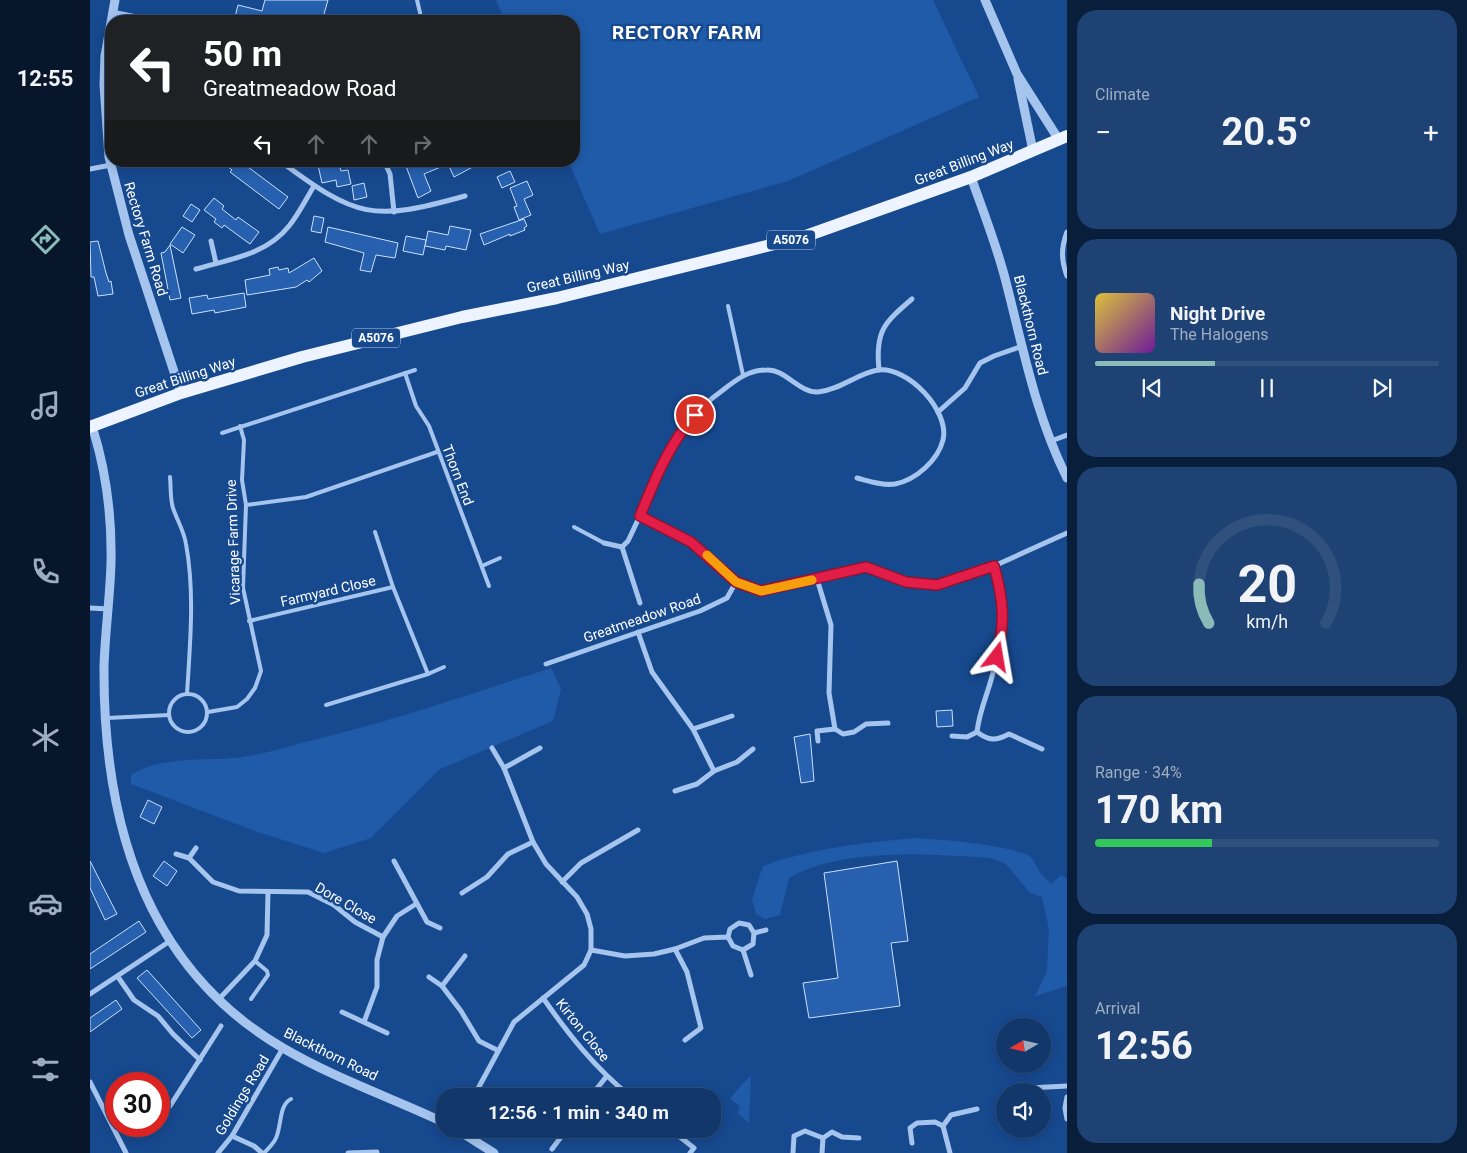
<!DOCTYPE html>
<meta charset="utf-8">
<style>
body{margin:0;font-family:Roboto,sans-serif;background:#1e4273;color:#f1f3f6;height:100vh;display:flex;flex-direction:column;font-size:19px;white-space:nowrap}
*{box-sizing:border-box;margin:0}
p{font-size:16px;color:#9cacc1}
.icon{flex:none;width:28px;height:28px;fill:none;stroke:currentColor;stroke-width:2;stroke-linecap:round;stroke-linejoin:round}
.map{position:relative;flex:1;overflow:hidden}
.side{display:flex;flex-direction:column;gap:10px;padding:10px;background:#091e3b;width:400px}
.side>*{flex:none}
.hud{position:absolute;left:15px;top:15px;width:475px;height:152px;border-radius:20px;box-shadow:0 2px 12px #0003,0 0 0 1px #30517e;background:#202124;color:#fff;overflow:hidden}
.needle{width:32px;rotate:261deg}
.fabs{position:absolute;left:906px;top:1018px;display:grid;gap:10px}
.fabs a{display:grid;place-items:center;width:55px;height:55px;border-radius:50%;background:#11376b;box-shadow:0 2px 12px #0003,0 0 0 1px #30517e;font-size:25px}
.speed{position:absolute;left:15px;top:1072px;display:flex;gap:10px;font-size:25px;font-weight:700;text-align:center}
.speed>*{display:grid;place-content:center;width:65px;height:65px;border-radius:50%;background:#11376b;box-shadow:0 2px 12px #0003,0 0 0 1px #30517e;line-height:1}
.speed .limit{border:8px solid #d22;background:#fff;color:#111}
.pin{position:absolute;display:grid;place-items:center;width:42px;height:42px;color:#fff;margin:-21px;border:2px solid #fff;border-radius:50%;box-shadow:0 1px 5px #0007}
.me{position:absolute;width:55px;margin:-28px;rotate:14deg;stroke-linejoin:round;filter:drop-shadow(0 0 4px #0008)}
.turn{display:flex;align-items:center;gap:18px;height:105px;padding:0 15px;font-size:22px}
.turn .icon{width:65px;height:65px;stroke-width:2.5}
.turn b{display:block;font-size:35px;line-height:42px}
.lanes{display:flex;align-items:center;height:48px;padding:0 15px;background:#0003;justify-content:center;gap:25px;direction:ltr}
.lanes .off{opacity:.35}
.big{font-size:38px;font-weight:700;line-height:1.1}
.side .card{flex:1;display:flex;flex-direction:column;justify-content:center;gap:8px;min-width:0;padding:0 18px;border-radius:20px;background:#1e4273}
.side .dial{align-items:center;gap:0}
.dial svg{height:130px;overflow:visible;fill:none;stroke:#30517e;stroke-width:7;stroke-linecap:round;text-anchor:middle}
.dial text{fill:#f1f3f6;stroke:none}
.song{display:flex;align-items:center;gap:15px}
.cover{width:60px;height:60px;border-radius:8px;background:linear-gradient(135deg,hsl(50 70% 55%),hsl(280 70% 35%))}
.played{height:5px;border-radius:2px;background:linear-gradient(90deg,#8bbbb9 35%,#30517e 35%)}
.keys{display:flex;justify-content:space-around;direction:ltr}
.heat{display:flex;justify-content:space-between;align-items:center;font-size:28px;direction:ltr}
.charge{height:8px;border-radius:4px;background:linear-gradient(90deg,#34c759 34%,#30517e 0)}
.trip{position:absolute;left:346px;top:1088px;width:285px;height:50px;border-radius:20px;background:#11376b;box-shadow:0 2px 12px #0003,0 0 0 1px #30517e;font-weight:700;line-height:50px;text-align:center}
main{display:flex;flex:1;min-height:0}
.menu{display:flex;flex-direction:column;width:90px;justify-content:space-around;align-items:center;background:#07162b;color:#9cacc1}
.menu .icon{width:35px;height:35px}
.menu .current{color:#8bbbb9}
.menu b{font-size:22px;color:#f1f3f6}
.map>svg:first-child{display:block}
.green{fill:#205ba9}
.building{fill:#2660ae;stroke:#cbe0fb}
.lines{fill:none;stroke-linecap:round;stroke-linejoin:round}
.service{stroke:#a5c5ef;stroke-width:4}
.minor{stroke:#a5c5ef;stroke-width:5}
.tertiary{stroke:#a5c5ef;stroke-width:9}
.primary{stroke:#edf4ff;stroke-width:12}
.route-casing{stroke:#92132f;stroke-width:12}
.route{stroke:#e11d48;stroke-width:9}
.slow{stroke:#f59e0b;stroke-width:9}
.labels{text-anchor:middle;stroke-width:5;stroke-linejoin:round;paint-order:stroke}
.shield{fill:#17498f;stroke:#b9c8dd;stroke-width:1}
.shield-label{font-size:12px;font-weight:bold;fill:#fff}
.street-label{font-size:14px;fill:#fff;stroke:#17498f}
.district-label{font-size:19px;font-weight:bold;letter-spacing:1px;fill:#fff;stroke:#17498f}
</style>
<main>
<nav class="menu">
<b>12:55</b>
<svg class="icon current" aria-label="directions" viewBox="0 0 24 24"><path d="M12 3l9 9-9 9-9-9zM9 14v-3h6M13 9l2 2-2 2"/></svg>
<svg class="icon" aria-label="music" viewBox="0 0 24 24"><path d="M9 18V5l10-2v13"/><circle cx="6" cy="18" r="3"/><circle cx="16" cy="16" r="3"/></svg>
<svg class="icon" aria-label="phone" viewBox="0 0 24 24"><path d="M5 4h4l2 5-3 2q2 4 5 5l2-3 5 2v4C11 20 4 13 5 4z"/></svg>
<svg class="icon" aria-label="climate" viewBox="0 0 24 24"><path d="M12 3v18M4 7l16 10M4 17L20 7"/></svg>
<svg class="icon" aria-label="car" viewBox="0 0 24 24"><path d="M5 17H2v-5l4-1 3-4h7l3 4 3 1v5h-3M9 17h6M6 11h13"/><circle cx="7" cy="17" r="2"/><circle cx="17" cy="17" r="2"/></svg>
<svg class="icon" aria-label="filters" viewBox="0 0 24 24"><path d="M4 7h16M4 17h16"/><circle cx="9" cy="7" r="2"/><circle cx="15" cy="17" r="2"/></svg>
</nav>
<div class="map">
<svg width="977" height="1153" viewBox="0 0 977 1153">
<rect width="100%" height="100%" fill="#17498f"/>
<g class="green">
<path d="M406,0H843L889,97L698,181L510,234L478,161H484V21H415Z"/>
<path d="M461,668L471,689L463,721L350,769L281,838L234,853L165,831L41,784V775C71,756 111,761 144,758C166,756 190,749 211,743C296,723 378,695 461,668Z"/>
<path d="M824,838C845,839 930,845 943,859C945,862 946,866 948,869C951,875 957,879 961,884L971,875L977,879V986L945,996L957,971L959,929L952,897L940,893L916,864L902,858C843,854 751,847 699,878L690,915L675,919L666,914L662,899L673,866C723,848 772,843 824,838Z"/>
<path d="M661,1076L659,1123L648,1113L650,1106L640,1099L651,1085Z"/>
</g>
<g class="building">
<path d="M175,0H238L232,21H144L148,5L172,11Z"/>
<path d="M131,161H150L198,197L189,209L140,172L142,170Z"/>
<path d="M227,161H242L243,165L249,164L251,171L258,170L261,184L247,187L246,180L232,183Z"/>
<path d="M314,161H394L364,177L358,164L334,174L341,191L328,198Z"/>
<path d="M420,171L425,182L412,188L407,177Z"/>
<path d="M437,181L443,195L434,199L441,215L429,220L424,207L427,206L420,188Z"/>
<path d="M274,183L277,197L264,200L262,186Z"/>
<path d="M124,198L134,206L132,209L146,220L148,217L169,232L160,244L134,225L132,228L124,222L126,219L114,210Z"/>
<path d="M101,204L110,210L102,222L93,216Z"/>
<path d="M224,216L234,218L231,233L221,231Z"/>
<path d="M434,219L437,226L434,228L435,230L420,236V234L394,245L390,234Z"/>
<path d="M360,226L381,230L376,250L356,246L355,250L335,246L338,231L358,235Z"/>
<path d="M92,227L105,235L93,253L80,244Z"/>
<path d="M238,227L308,243L305,258L286,255L281,272L270,270L274,253L235,242Z"/>
<path d="M316,236L336,240L333,255L313,251Z"/>
<path d="M8,241L16,273L19,282L21,281L23,294L8,296L4,277H1L0,242Z"/>
<path d="M80,245L91,298L80,300L71,253L75,252Z"/>
<path d="M224,258L232,271L219,282L217,280L206,287L157,295L155,280L180,275L179,269L188,267L189,270L198,268L199,273Z"/>
<path d="M154,293L156,307L125,313L124,310L102,314L99,298L117,295L118,299Z"/>
<path d="M862,710L863,726L847,727L846,711Z"/>
<path d="M720,734L724,781L711,783L704,737Z"/>
<path d="M58,800L72,807L64,824L50,817Z"/>
<path d="M0,861L27,914L15,920L0,888Z"/>
<path d="M74,861L87,871L77,886L63,876Z"/>
<path d="M807,861L818,941L801,943L810,1006L719,1018L713,983L748,978L734,873Z"/>
<path d="M49,921L56,932L0,969V954Z"/>
<path d="M57,970L111,1030L102,1038L47,978Z"/>
<path d="M26,1000L32,1009L0,1032V1018Z"/>
</g>
<g class="lines">
<g class="service">
<path d="M327,0L332,21"/>
<path d="M638,306L653,375"/>
<path d="M315,373L326,406L339,426L399,586"/>
<path d="M132,433L325,370"/>
<path d="M80,477C81,487 80,499 83,508C87,520 94,531 96,544C105,593 100,644 97,694"/>
<path d="M156,505L216,497L347,452"/>
<path d="M484,527L514,543"/>
<path d="M285,532L303,587L338,674"/>
<path d="M392,566L410,558"/>
<path d="M159,621L303,587"/>
<circle cx="98" cy="713" r="19"/>
<path d="M236,705L338,674L354,667"/>
<path d="M118,712L147,707L157,699L165,688L171,671L153,588L156,505L152,480L154,440L150,426"/>
<path d="M17,718L79,715"/>
<path d="M161,999L178,975L177,971L165,961"/>
<path d="M174,1153C178,1149 182,1145 185,1140C192,1129 188,1105 201,1099"/>
</g>
<g class="minor">
<path d="M22,12L66,21"/>
<path d="M190,161C267,218 282,222 375,196"/>
<path d="M294,161L300,174L304,212"/>
<path d="M0,169L21,165"/>
<path d="M977,232C971,248 971,260 977,276"/>
<path d="M121,241L126,263"/>
<path d="M106,269C140,259 176,255 199,226C209,214 216,199 224,186"/>
<path d="M789,370C785,331 794,323 822,299"/>
<path d="M848,412L875,388L890,363L904,356L930,347"/>
<path d="M961,441L977,435"/>
<path d="M550,516L601,542L646,582L671,591L776,567L816,582L847,585L904,566L977,533"/>
<path d="M514,543L532,547"/>
<path d="M727,579L741,625L739,693L745,729"/>
<path d="M550,603L532,547L538,541C554,508 568,474 586,443C590,437 591,431 595,426C606,412 619,400 633,390C647,379 659,370 677,370C695,369 709,393 728,392C750,390 768,373 788,370C818,366 860,411 853,440C848,460 826,480 805,484C793,486 779,481 767,478"/>
<path d="M0,608L18,609"/>
<path d="M548,632L562,672L603,729L624,771"/>
<path d="M456,664L610,611L637,598L646,582"/>
<path d="M603,729L642,716"/>
<path d="M887,732C889,713 896,698 901,680C914,636 916,611 904,566"/>
<path d="M862,736L877,737L887,732C899,741 906,741 919,734L952,749"/>
<path d="M728,741L727,731L745,729L753,734L764,732L776,724L798,723"/>
<path d="M414,768L450,748"/>
<path d="M585,791L607,784L624,771L647,762L663,749"/>
<path d="M86,854L99,858L123,882L149,891L218,892L244,905L265,922L293,937"/>
<path d="M99,858L106,848"/>
<path d="M304,861L337,922L350,928"/>
<path d="M472,882L491,863L548,830"/>
<path d="M372,893L397,877L418,854L443,842"/>
<path d="M664,933L676,930"/>
<path d="M585,949L597,972L611,1028L595,1040"/>
<path d="M501,950L535,956L564,954L585,949L614,938L638,937L640,929L649,923L659,925L664,933L663,944L653,950L643,946L638,937"/>
<path d="M653,950L661,975"/>
<path d="M28,977L44,1000L68,1016L83,1034L110,1060"/>
<path d="M339,977L352,986L371,1011L389,1041L407,1050"/>
<path d="M352,986L375,956"/>
<path d="M0,994L80,941"/>
<path d="M453,998C479,1035 505,1068 540,1096"/>
<path d="M129,999L165,961L177,935L178,892"/>
<path d="M252,1012L297,1033"/>
<path d="M274,1022L287,987V960L293,937L307,916L326,904"/>
<path d="M0,1082L36,1153"/>
<path d="M939,1088L977,1086"/>
<path d="M384,1096L424,1022L494,965L501,950V929L497,914L487,897L456,864L443,842L414,768L402,748"/>
<path d="M501,1096L516,1077"/>
<path d="M977,1097L975,1108L977,1119"/>
<path d="M80,1106L131,1026"/>
<path d="M853,1126L860,1153"/>
<path d="M580,1129L604,1148L600,1153"/>
<path d="M142,1136L164,1146L172,1153"/>
<path d="M822,1143L820,1128L827,1123L845,1122L853,1126L861,1115L887,1109"/>
<path d="M462,1149L477,1129"/>
<path d="M128,1153L142,1136L193,1048"/>
<path d="M258,1153L287,1152"/>
<path d="M703,1153L704,1136L715,1131L733,1138L742,1132L752,1137L769,1138"/>
<path d="M732,1153L733,1138"/>
</g>
<g class="tertiary">
<path d="M25,0L15,56L14,85L19,157L39,235L91,393"/>
<path d="M895,0L927,74L969,140"/>
<path d="M928,79L943,151"/>
<path d="M881,177C893,211 907,246 916,282C933,348 946,416 977,478"/>
<path d="M2,426C16,470 22,517 21,563C20,598 15,632 14,667C13,819 54,967 193,1048C244,1078 302,1098 355,1123"/>
<path d="M366,1129L404,1153"/>
</g>
<path class="primary" d="M0,427L91,393L212,357L372,317L467,298L713,237L881,177L977,136"/>
</g>
<g class="lines">
<g class="route-casing">
<path id="route" d="M605,415C580,442 564,481 550,516L601,542L646,582L671,591L776,567L816,582L847,585L904,566C914,602 915,621 907,657"/>
</g>
<use href="#route" class="route"/>
<path class="slow" d="M617,555L646,582L671,591L722,580"/>
</g>
<g class="labels">
<g class="shield">
<rect x="677" y="230.5" width="48" height="19" rx="4"/>
<rect x="262" y="328.5" width="48" height="19" rx="4"/>
</g>
<g class="shield-label">
<text x="701" y="244">A5076</text>
<text x="286" y="342">A5076</text>
</g>
<g class="street-label">
<text transform="translate(874 162) rotate(-21)" y="5">Great Billing Way</text>
<text transform="translate(56 239) rotate(73)" y="5">Rectory Farm Road</text>
<text transform="translate(488 276) rotate(-13)" y="5">Great Billing Way</text>
<text transform="translate(941 325) rotate(76)" y="5">Blackthorn Road</text>
<text transform="translate(95 377) rotate(-18)" y="5">Great Billing Way</text>
<text transform="translate(368 475) rotate(69)" y="5">Thorn End</text>
<text transform="translate(143 542) rotate(-92)" y="5">Vicarage Farm Drive</text>
<text transform="translate(238 591) rotate(-13)" y="5">Farmyard Close</text>
<text transform="translate(552 618) rotate(-19)" y="5">Greatmeadow Road</text>
<text transform="translate(256 903) rotate(30)" y="5">Dore Close</text>
<text transform="translate(493 1030) rotate(51)" y="5">Kirton Close</text>
<text transform="translate(241 1054) rotate(26)" y="5">Blackthorn Road</text>
<text transform="translate(152 1095) rotate(-59)" y="5">Goldings Road</text>
</g>
<g class="district-label">
<text x="597" y="39">RECTORY FARM</text>
</g>
</g>
</svg>
<div class="fabs">
<a><svg class="needle" viewBox="-14 -14 28 28"><path d="M0-13l5 13h-10z" fill="#e53935"/><path d="M0 13l5-13h-10z" fill="#9cacc1"/></svg></a>
<a><svg class="icon" aria-label="sound" viewBox="0 0 24 24"><path d="M4 9h4l5-4v14l-5-4H4zM17 9q2 3 0 6"/></svg></a>
</div>
<div class="speed"><div class="limit">30</div></div>
<div class="pin" style="left:605px;top:415px;background:#d93025"><svg class="icon" aria-label="arrive" viewBox="0 0 24 24"><path d="M6 21V4h12l-3 4 3 4H6"/></svg></div>
<svg class="me" style="left:907px;top:657px" viewBox="-20 -20 40 40"><path d="M0-17L14 15 0 8-14 15z" fill="#e11d48" stroke="#fff" stroke-width="4"/></svg>
<div class="trip">12:56 · 1 min · 340 m</div>
<div class="hud">
<div class="turn"><svg class="icon" aria-label="left" viewBox="0 0 24 24"><path d="M17 20v-9H6M10 6l-5 5 5 5"/></svg><div><b>50 m</b>Greatmeadow Road</div></div>
<div class="lanes"><svg class="icon" aria-label="left" viewBox="0 0 24 24"><path d="M17 20v-9H6M10 6l-5 5 5 5"/></svg><svg class="icon off" aria-label="ahead" viewBox="0 0 24 24"><path d="M12 20V5M6 11l6-6 6 6"/></svg><svg class="icon off" aria-label="ahead" viewBox="0 0 24 24"><path d="M12 20V5M6 11l6-6 6 6"/></svg><svg class="icon off" aria-label="right" viewBox="0 0 24 24"><path d="M7 20v-9h11M14 6l5 5-5 5"/></svg></div>
</div>
</div>
<section class="side">
<div class="card"><p>Climate</p>
<div class="heat"><a>−</a><b class="big">20.5°</b><a>+</a></div>
</div>
<div class="card">
<div class="song"><i class="cover"></i><div><b>Night Drive</b><p>The Halogens</p></div></div>
<div class="played"></div>
<div class="keys"><svg class="icon" aria-label="previous" viewBox="0 0 24 24"><path d="M18 5L8 12l10 7zM5 5v14"/></svg><svg class="icon" aria-label="pause" viewBox="0 0 24 24"><path d="M8 5v14M16 5v14"/></svg><svg class="icon" aria-label="next" viewBox="0 0 24 24"><path d="M6 5l10 7-10 7zM19 5v14"/></svg></div>
</div>
<div class="card dial"><svg viewBox="0 0 100 80">
<path d="M14 69A42 42 0 1 1 86 69"/>
<path d="M14 69A42 42 0 0 1 8 45" stroke="#8bbbb9"/>
<text x="50" y="56" font-size="32" font-weight="700">20</text>
<text x="50" y="72" font-size="11">km/h</text>
</svg></div>
<div class="card"><p>Range · 34%</p><b class="big">170 km</b><div class="charge"></div></div>
<div class="card"><p>Arrival</p><b class="big">12:56</b></div>
</section>
</main>
